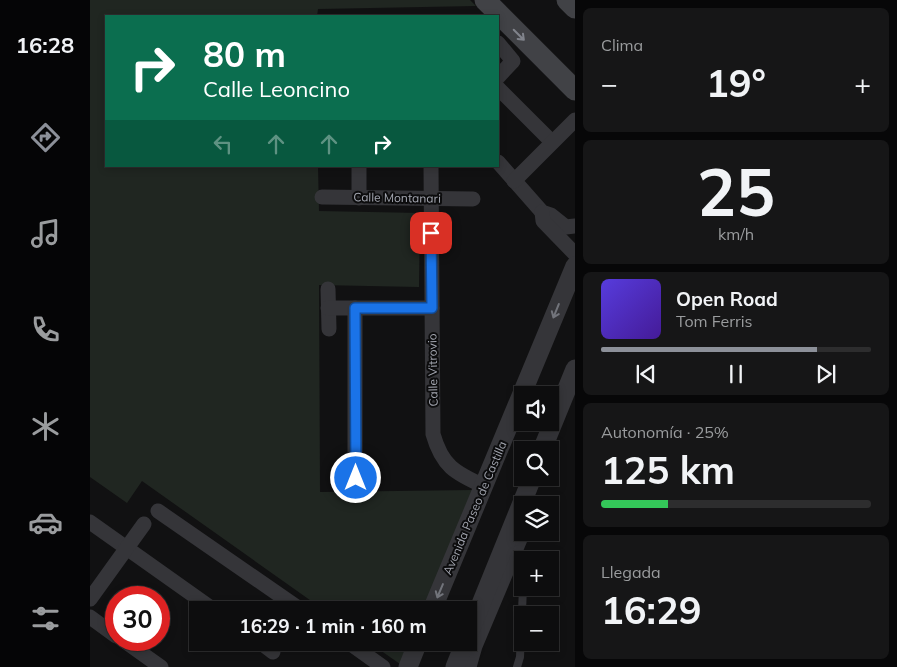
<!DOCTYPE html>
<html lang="es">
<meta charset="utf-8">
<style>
body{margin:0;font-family:Mulish,sans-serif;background:#161617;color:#f1f3f6;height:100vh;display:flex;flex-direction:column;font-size:19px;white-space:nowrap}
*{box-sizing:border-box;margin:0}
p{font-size:16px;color:#9a9c9e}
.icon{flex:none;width:28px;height:28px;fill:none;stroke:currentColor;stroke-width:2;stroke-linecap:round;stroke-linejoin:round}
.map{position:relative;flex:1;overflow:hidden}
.side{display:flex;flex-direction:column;gap:8px;padding:8px;background:#070708;width:322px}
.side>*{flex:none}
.top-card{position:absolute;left:15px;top:15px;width:394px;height:152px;border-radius:0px;box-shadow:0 2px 8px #0003,0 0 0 1px #2d2d2e;background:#0b6e4f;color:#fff;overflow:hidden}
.tools{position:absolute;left:424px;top:386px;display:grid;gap:10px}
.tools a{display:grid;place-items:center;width:45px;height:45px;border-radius:0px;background:#0d0d0e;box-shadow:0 2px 8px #0003,0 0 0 1px #2d2d2e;font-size:25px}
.speed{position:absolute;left:15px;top:586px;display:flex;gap:10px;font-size:25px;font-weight:700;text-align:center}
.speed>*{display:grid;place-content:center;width:65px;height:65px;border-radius:50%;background:#0d0d0e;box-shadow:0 2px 8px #0003,0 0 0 1px #2d2d2e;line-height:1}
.speed .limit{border:8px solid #d22;background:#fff;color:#111}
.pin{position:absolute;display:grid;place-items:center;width:42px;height:42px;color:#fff;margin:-21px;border-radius:10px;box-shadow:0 2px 8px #0006}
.me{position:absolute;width:55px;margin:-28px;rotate:0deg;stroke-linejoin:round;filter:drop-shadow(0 0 4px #0008)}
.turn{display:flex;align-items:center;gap:18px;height:105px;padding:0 15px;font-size:22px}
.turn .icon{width:65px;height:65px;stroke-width:2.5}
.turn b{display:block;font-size:35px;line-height:42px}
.lanes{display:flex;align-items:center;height:48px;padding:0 15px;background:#0003;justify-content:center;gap:25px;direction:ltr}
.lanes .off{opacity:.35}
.big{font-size:38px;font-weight:700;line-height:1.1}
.side .tile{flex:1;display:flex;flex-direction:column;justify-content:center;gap:8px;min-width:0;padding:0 18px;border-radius:8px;background:#161617}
.side .dial{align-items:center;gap:0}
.dial b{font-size:65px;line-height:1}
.song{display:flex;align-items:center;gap:15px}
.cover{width:60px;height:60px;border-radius:8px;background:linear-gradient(135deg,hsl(250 70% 55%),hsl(260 70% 35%))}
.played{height:5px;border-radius:2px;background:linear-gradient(90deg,#8c9099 80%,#2d2d2e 80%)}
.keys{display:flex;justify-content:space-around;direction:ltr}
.heat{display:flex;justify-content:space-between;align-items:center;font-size:28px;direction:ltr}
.charge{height:8px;border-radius:4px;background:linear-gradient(90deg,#34c759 25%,#2d2d2e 0)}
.trip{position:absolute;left:99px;top:601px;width:288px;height:50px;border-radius:0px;background:#0d0d0e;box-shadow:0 2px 8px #0003,0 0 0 1px #2d2d2e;font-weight:700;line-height:50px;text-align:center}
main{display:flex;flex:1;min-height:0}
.tabs{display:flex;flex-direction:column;width:90px;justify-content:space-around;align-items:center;background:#050506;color:#9a9c9e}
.tabs .icon{width:35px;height:35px}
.tabs .selected{color:#8c9099}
.tabs b{font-size:22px;color:#f1f3f6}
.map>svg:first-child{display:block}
.green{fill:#202621}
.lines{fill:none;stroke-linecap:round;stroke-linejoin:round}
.service{stroke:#353539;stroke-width:8}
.minor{stroke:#353539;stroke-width:15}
.tertiary{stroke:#353539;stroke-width:19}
.secondary{stroke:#414246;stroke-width:21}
.oneway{stroke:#81848c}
.oneway2{stroke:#72747b}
.route-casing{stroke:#114b97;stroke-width:12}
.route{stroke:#1a73e8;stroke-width:9}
.labels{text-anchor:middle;stroke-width:4;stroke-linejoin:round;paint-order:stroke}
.street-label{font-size:12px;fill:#a4a7b1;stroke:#0c0c0d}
</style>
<main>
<nav class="tabs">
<b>16:28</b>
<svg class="icon selected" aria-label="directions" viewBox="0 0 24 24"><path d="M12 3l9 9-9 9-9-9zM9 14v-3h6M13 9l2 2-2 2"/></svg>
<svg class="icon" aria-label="music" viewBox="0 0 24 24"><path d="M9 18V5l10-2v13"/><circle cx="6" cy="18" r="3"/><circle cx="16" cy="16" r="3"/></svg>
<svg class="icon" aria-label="phone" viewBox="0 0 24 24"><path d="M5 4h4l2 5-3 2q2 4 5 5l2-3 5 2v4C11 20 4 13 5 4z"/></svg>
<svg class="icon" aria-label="climate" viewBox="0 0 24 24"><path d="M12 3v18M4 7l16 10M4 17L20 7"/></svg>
<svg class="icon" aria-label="car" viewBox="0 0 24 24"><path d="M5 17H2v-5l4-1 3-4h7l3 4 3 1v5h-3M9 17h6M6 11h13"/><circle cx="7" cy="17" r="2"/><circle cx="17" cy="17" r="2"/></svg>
<svg class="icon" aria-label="filters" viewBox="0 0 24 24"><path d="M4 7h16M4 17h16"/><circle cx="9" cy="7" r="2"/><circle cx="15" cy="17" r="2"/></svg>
</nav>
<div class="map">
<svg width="485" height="667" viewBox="0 0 485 667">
<rect width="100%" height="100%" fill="#111112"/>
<g class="green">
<path d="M0,0H380L386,6L228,9L227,16H16V166H228L229,211L330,213L329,287L229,285L230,492L383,490L333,610H234L52,481L37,503L0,477Z"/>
<path d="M280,643H319L310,664Z"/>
</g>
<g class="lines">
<path class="service" d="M427,667L430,657L433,588"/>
<g class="minor">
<path d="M408,43L423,61L408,77"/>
<path d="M408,88L462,142"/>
<path d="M408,162L452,212L461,215L476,227L485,226"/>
<path d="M269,166V198"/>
<path d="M341,166L343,434C352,466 365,473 394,486"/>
<path d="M424,181L485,120"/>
<path d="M232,197L383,199"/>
<path d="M452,212L453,221L485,254"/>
<path d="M238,289L239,329"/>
<path d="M238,308H342"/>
<path d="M265,308V478"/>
<path d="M68,511L211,610"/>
<path d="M0,522L124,610"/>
<path d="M0,599L54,524"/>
<path d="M0,617L26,636"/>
<path d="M33,640L71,667"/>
<path d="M170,642L183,652"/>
<path d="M258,642L293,667"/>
<path d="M379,667L385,646L433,532"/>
</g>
<g class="tertiary">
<path d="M452,450L485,369"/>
<path d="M342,610L485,266"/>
<path d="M378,636L442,478"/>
<path d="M318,667L328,642"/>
<path d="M365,667L375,642"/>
</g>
<g class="secondary">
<path d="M395,0L485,90"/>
<path d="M477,0L485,8"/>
</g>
</g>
<defs><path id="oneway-shaft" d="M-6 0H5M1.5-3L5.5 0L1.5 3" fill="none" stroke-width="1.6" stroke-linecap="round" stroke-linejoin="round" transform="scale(1.25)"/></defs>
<use class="oneway" href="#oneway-shaft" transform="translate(429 35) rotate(45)"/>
<g class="oneway2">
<use href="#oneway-shaft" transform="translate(466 311) rotate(112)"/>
<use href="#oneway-shaft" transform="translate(350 591) rotate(113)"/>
</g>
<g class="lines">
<g class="route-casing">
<path id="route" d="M266,478L265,308H342L341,233"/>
</g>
<use href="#route" class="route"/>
</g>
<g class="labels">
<g class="street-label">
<text transform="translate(307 198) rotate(1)" y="4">Calle Montanari</text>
<text transform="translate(343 370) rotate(-91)" y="4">Calle Vitrovio</text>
<text transform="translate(385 508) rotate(-67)" y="4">Avenida Paseo de Castilla</text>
</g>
</g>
</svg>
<div class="tools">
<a><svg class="icon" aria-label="sound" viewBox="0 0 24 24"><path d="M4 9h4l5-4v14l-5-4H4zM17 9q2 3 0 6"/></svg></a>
<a><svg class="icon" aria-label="search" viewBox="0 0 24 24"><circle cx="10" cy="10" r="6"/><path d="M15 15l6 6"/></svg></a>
<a><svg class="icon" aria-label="layers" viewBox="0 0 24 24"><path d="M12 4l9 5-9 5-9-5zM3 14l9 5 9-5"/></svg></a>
<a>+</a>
<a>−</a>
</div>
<div class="speed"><div class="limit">30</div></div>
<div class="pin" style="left:341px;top:233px;background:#d93025"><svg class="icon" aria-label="arrive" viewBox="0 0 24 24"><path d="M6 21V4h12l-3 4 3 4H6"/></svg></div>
<svg class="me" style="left:266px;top:478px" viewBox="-20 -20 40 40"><circle r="17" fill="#1a73e8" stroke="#fff" stroke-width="3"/><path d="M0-11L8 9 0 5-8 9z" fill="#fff"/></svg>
<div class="trip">16:29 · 1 min · 160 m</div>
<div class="top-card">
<div class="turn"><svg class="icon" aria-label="right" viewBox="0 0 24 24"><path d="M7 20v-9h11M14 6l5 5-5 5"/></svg><div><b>80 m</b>Calle Leoncino</div></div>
<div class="lanes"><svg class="icon off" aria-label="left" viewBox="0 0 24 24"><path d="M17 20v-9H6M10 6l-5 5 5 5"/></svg><svg class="icon off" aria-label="ahead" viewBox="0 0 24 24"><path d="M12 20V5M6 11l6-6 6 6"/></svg><svg class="icon off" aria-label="ahead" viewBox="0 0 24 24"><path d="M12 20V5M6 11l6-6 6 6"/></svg><svg class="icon" aria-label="right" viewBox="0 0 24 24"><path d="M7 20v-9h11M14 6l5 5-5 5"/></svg></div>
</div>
</div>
<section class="side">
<div class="tile"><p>Clima</p>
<div class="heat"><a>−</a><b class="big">19°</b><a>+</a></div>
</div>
<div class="tile dial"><b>25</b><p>km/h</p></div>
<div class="tile">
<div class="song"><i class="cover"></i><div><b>Open Road</b><p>Tom Ferris</p></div></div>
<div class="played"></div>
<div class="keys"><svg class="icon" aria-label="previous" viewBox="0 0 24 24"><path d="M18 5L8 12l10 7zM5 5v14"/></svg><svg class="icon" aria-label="pause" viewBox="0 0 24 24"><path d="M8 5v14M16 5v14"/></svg><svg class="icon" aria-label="next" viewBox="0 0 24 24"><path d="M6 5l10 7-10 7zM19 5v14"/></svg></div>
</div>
<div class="tile"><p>Autonomía · 25%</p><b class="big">125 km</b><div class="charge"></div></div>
<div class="tile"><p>Llegada</p><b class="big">16:29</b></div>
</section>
</main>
